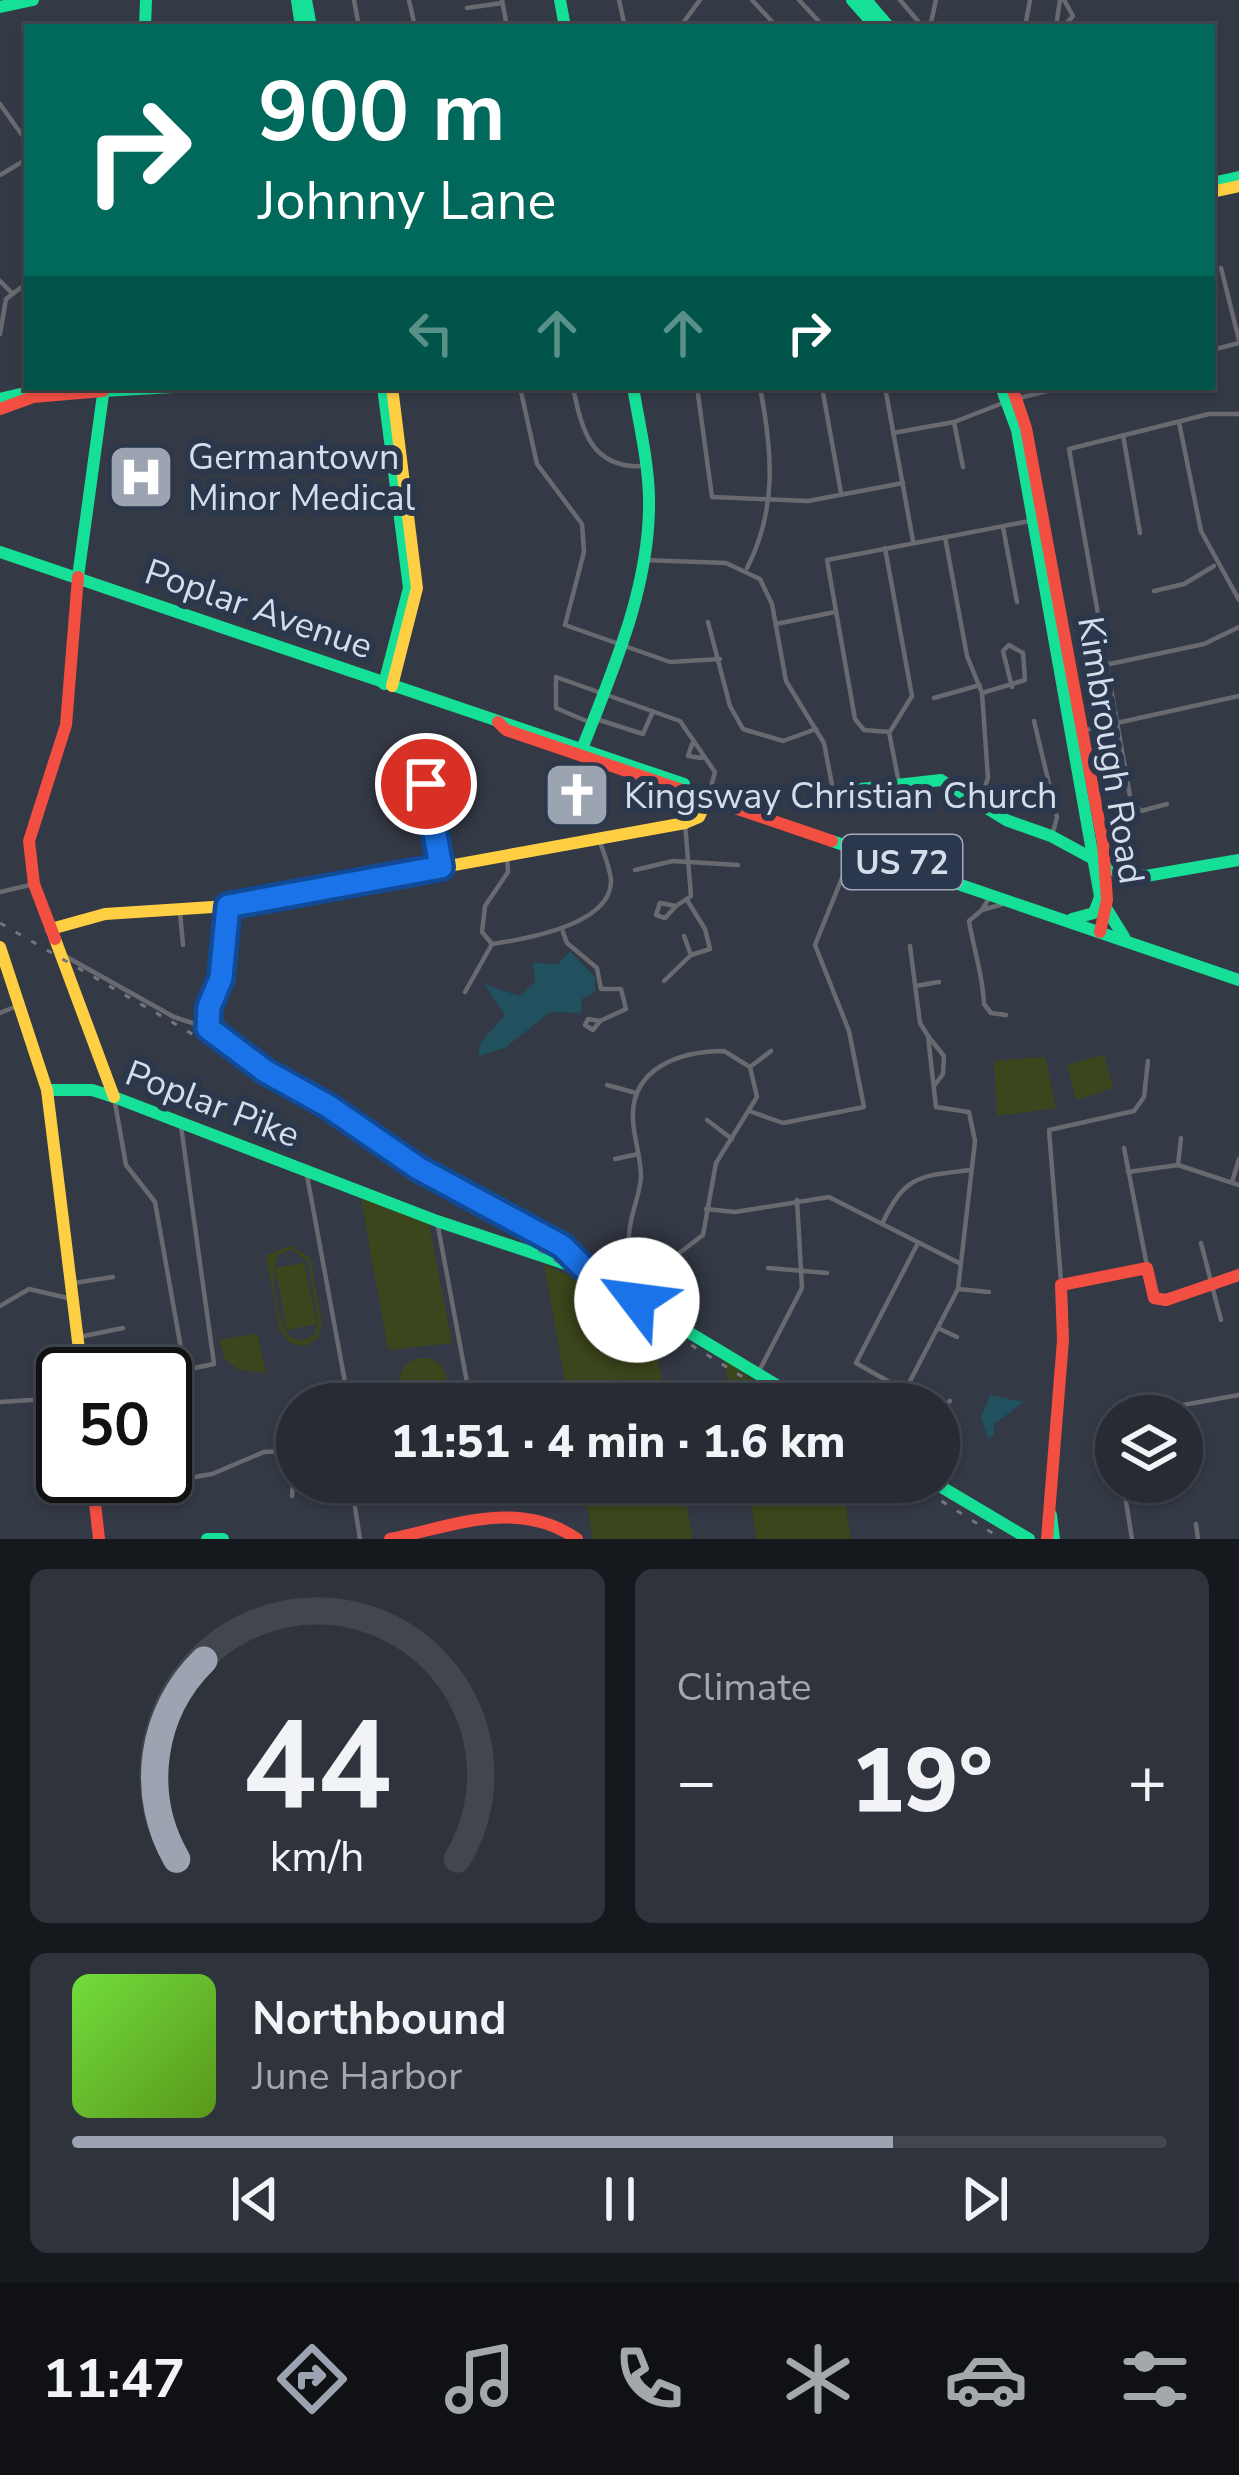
<!DOCTYPE html>
<meta charset="utf-8">
<style>
body{margin:0;font-family:"Nunito Sans",sans-serif;background:#2e333c;color:#f1f3f6;height:100vh;display:flex;flex-direction:column;font-size:45px;white-space:nowrap}
*{box-sizing:border-box;margin:0}
p{font-size:39px;color:#a4a7ac}
.icon{flex:none;width:66px;height:66px;fill:none;stroke:currentColor;stroke-width:2;stroke-linecap:round;stroke-linejoin:round}
.map{position:relative;height:1539px;overflow:hidden}
.sheet{display:flex;flex-direction:column;gap:30px;padding:30px;background:#15181d;flex:1}
.sheet>*{flex:none}
.top-card{position:absolute;left:24px;top:24px;width:1191px;height:366px;border-radius:0px;box-shadow:0 3px 9px #0004,0 0 0 3px #42474f;background:#00695c;color:#fff;overflow:hidden}
.fabs{position:absolute;left:1095px;top:1395px;display:grid;gap:24px}
.fabs a{display:grid;place-items:center;width:108px;height:108px;border-radius:50%;background:#262b34;box-shadow:0 3px 9px #0004,0 0 0 3px #42474f;font-size:60px}
.speed{position:absolute;left:36px;top:1347px;display:flex;gap:24px;font-size:60px;font-weight:700;text-align:center}
.speed>*{display:grid;place-content:center;width:156px;height:156px;border-radius:50%;background:#262b34;box-shadow:0 3px 9px #0004,0 0 0 3px #42474f;line-height:1}
.speed .limit{border:6px solid #111;border-radius:18px;background:#fff;color:#111}
.pin{position:absolute;display:grid;place-items:center;width:102px;height:102px;color:#fff;margin:-51px;border:6px solid #fff;border-radius:50%;box-shadow:0 3px 12px #0007}
.me{position:absolute;width:132px;margin:-66px;rotate:300deg;stroke-linejoin:round;filter:drop-shadow(0 0 9px #0008)}
.turn{display:flex;align-items:center;gap:42px;height:252px;padding:0 36px;font-size:54px}
.turn .icon{width:156px;height:156px;stroke-width:2.5}
.turn b{display:block;font-size:84px;line-height:102px}
.lanes{display:flex;align-items:center;height:114px;padding:0 36px;background:#0003;justify-content:center;gap:60px;direction:ltr}
.lanes .off{opacity:.35}
.big{font-size:90px;font-weight:800;line-height:1.1}
.sheet .tile{flex:1;display:flex;flex-direction:column;justify-content:center;gap:18px;min-width:0;padding:0 42px;border-radius:18px;background:#2e333c}
.sheet .dial{align-items:center;gap:0}
.dial svg{height:312px;overflow:visible;fill:none;stroke:#42474f;stroke-width:7;stroke-linecap:round;text-anchor:middle}
.dial text{fill:#f1f3f6;stroke:none}
.song{display:flex;align-items:center;gap:36px}
.cover{width:144px;height:144px;border-radius:18px;background:linear-gradient(135deg,hsl(100 70% 55%),hsl(90 70% 35%))}
.played{height:12px;border-radius:6px;background:linear-gradient(90deg,#9ca4b1 75%,#42474f 75%)}
.keys{display:flex;justify-content:space-around;direction:ltr}
.heat{display:flex;justify-content:space-between;align-items:center;font-size:66px;direction:ltr}
.sheet .tiles{flex:1;display:grid;gap:30px;grid-template-columns:1fr 1fr}
.tile:last-child{grid-column:span 2}
.trip{position:absolute;left:276px;top:1383px;width:684px;height:120px;border-radius:60px;background:#262b34;box-shadow:0 3px 9px #0004,0 0 0 3px #42474f;font-weight:800;line-height:120px;text-align:center}
.tab-bar{display:flex;height:192px;justify-content:space-around;align-items:center;background:#0f1115;color:#a4a7ac}
.tab-bar .icon{width:84px;height:84px}
.tab-bar .selected{color:#9ca4b1}
.tab-bar b{font-size:54px;color:#f1f3f6}
.map>svg:first-child{display:block}
.green{fill:#3c461c;fill-rule:evenodd}
.water{fill:#21505e}
.lines{fill:none;stroke-linecap:round;stroke-linejoin:round}
.street{stroke:#696a70;stroke-width:4.5}
.fast{stroke:#16e098;stroke-width:12}
.slow{stroke:#ffcf43;stroke-width:12}
.jam{stroke:#f24e42;stroke-width:12}
.rail{stroke:#73767c;stroke-width:3;stroke-dasharray:6 12;stroke-linecap:butt}
.route-casing{stroke:#114b97;stroke-width:30}
.route{stroke:#1a73e8;stroke-width:21}
.labels{text-anchor:middle;stroke-width:12;stroke-linejoin:round;paint-order:stroke}
.shield{fill:#2b374d;stroke:#a2abbc;stroke-width:3}
.shield-label{font-size:33px;font-weight:bold;fill:#d5ddeb}
.poi-label{font-size:36px;fill:#d5ddeb;stroke:#2b374d;text-anchor:start}
.street-label{font-size:36px;fill:#d5ddeb;stroke:#2b374d}
</style>
<div class="map">
<svg width="1239" height="1539" viewBox="0 0 1239 1539">
<rect width="100%" height="100%" fill="#333945"/>
<g class="green">
<path d="M1104,1055L1113,1088L1076,1100L1067,1065Z"/>
<path d="M1045,1057L1056,1108L997,1116L994,1061Z"/>
<path d="M361,1198L429,1224L452,1343L388,1350Z"/>
<path d="M291,1246L310,1258L322,1321L318,1338L305,1346L290,1343L279,1328L266,1255ZM292,1249L308,1262L318,1320L315,1334L304,1341L291,1338C277,1321 268,1275 278,1255Z"/>
<path d="M304,1263L317,1324L287,1330L275,1268Z"/>
<path d="M544,1264L649,1314L667,1404H569Z"/>
<path d="M254,1334L258,1336L266,1373L239,1370L225,1359L219,1340Z"/>
<circle cx="423" cy="1382" r="24"/>
<path d="M724,1360L789,1404H732Z"/>
<path d="M583,1482H682L693,1539H593Z"/>
<path d="M747,1482H842L851,1539H757Z"/>
</g>
<g class="water">
<path d="M570,951L595,977V992L582,999L581,1013L550,1012L505,1048L478,1056L481,1042L505,1015L484,984L519,996L535,982L533,963L558,964Z"/>
<path d="M990,1395L1024,1402L994,1424V1434L988,1439L981,1417Z"/>
</g>
<g class="lines">
<g class="street">
<path d="M354,0L359,27"/>
<path d="M409,0L415,27"/>
<path d="M502,0L507,27"/>
<path d="M619,0L625,27"/>
<path d="M752,0L777,27"/>
<path d="M799,0L824,27"/>
<path d="M900,0L923,27"/>
<path d="M467,8L502,3"/>
<path d="M680,27L700,0"/>
<path d="M930,27L936,0"/>
<path d="M1025,27L1030,0"/>
<path d="M1056,27L1060,0"/>
<path d="M1063,27L1073,16L1064,0"/>
<path d="M0,104L27,142"/>
<path d="M0,175L27,159"/>
<path d="M1221,268L1239,340"/>
<path d="M0,281L11,292"/>
<path d="M0,334L6,299L27,283"/>
<path d="M1212,350L1239,343"/>
<path d="M520,387L537,464L582,524L584,552L565,625L670,662L720,659"/>
<path d="M573,387C582,432 592,470 646,466"/>
<path d="M697,387L712,497L808,501L903,483"/>
<path d="M822,387L841,493"/>
<path d="M885,387L913,541"/>
<path d="M1019,398L1064,387"/>
<path d="M954,422L963,467"/>
<path d="M1179,422L1201,531L1239,600"/>
<path d="M893,433L954,422L1003,403"/>
<path d="M1123,435L1140,533"/>
<path d="M1003,527L1017,602"/>
<path d="M945,537L967,656L982,693L988,778L980,801"/>
<path d="M885,548L912,696L891,730"/>
<path d="M643,560L726,563L760,579L772,604L786,681L824,743L833,790"/>
<path d="M747,568C778,508 772,450 760,387"/>
<path d="M1154,591L1184,584L1214,566"/>
<path d="M708,622L730,706L743,729L783,741L816,729"/>
<path d="M776,624L835,612"/>
<path d="M1105,665L1204,644L1239,627"/>
<path d="M982,693L1025,680L1023,653L1009,645L1003,651L1012,687"/>
<path d="M934,698L980,685"/>
<path d="M593,718L643,734L653,711"/>
<path d="M1034,721L1057,817L1052,836"/>
<path d="M591,723L556,708V677L680,721L715,772L709,794"/>
<path d="M1085,730L1239,696"/>
<path d="M889,732L864,730L855,719L827,560L1035,520"/>
<path d="M889,732L899,783"/>
<path d="M692,744L688,756L702,758"/>
<path d="M426,784L441,867"/>
<path d="M1167,804L1141,811L1131,802L1069,449L1209,414H1239"/>
<path d="M507,855L508,872L485,906L482,932L492,944C526,939 612,925 611,880C610,868 604,854 600,842"/>
<path d="M635,870L673,861L738,865"/>
<path d="M0,892L34,884"/>
<path d="M989,898L982,910L1003,904"/>
<path d="M676,906L665,918L656,915L660,903L676,906L691,896L685,823"/>
<path d="M982,910L969,921C974,951 983,975 984,1004L991,1013L1006,1015"/>
<path d="M180,912L183,945"/>
<path d="M563,932L567,943L597,968L601,989H621L626,1009L600,1021L588,1019L585,1025L593,1030L600,1021"/>
<path d="M684,936L691,955L710,949L705,929L687,900"/>
<path d="M910,946L920,1023L928,1036"/>
<path d="M65,956L174,1017L208,1028L265,1071L329,1106L418,1168L560,1245L583,1266"/>
<path d="M664,981L691,955"/>
<path d="M915,986L939,982"/>
<path d="M465,992L492,944"/>
<path d="M0,1013L17,1006"/>
<path d="M208,1028L209,1007L221,978L228,906"/>
<path d="M750,1067L771,1051"/>
<path d="M607,1085L636,1093"/>
<path d="M114,1097L126,1165L155,1202L185,1371"/>
<path d="M752,1112L783,1123L864,1107L849,1031L815,945L854,848"/>
<path d="M707,1120L732,1139"/>
<path d="M1124,1148L1147,1266"/>
<path d="M615,1159L638,1154"/>
<path d="M1178,1165L1181,1138"/>
<path d="M306,1170L349,1404"/>
<path d="M1128,1172L1178,1165L1239,1185"/>
<path d="M1232,1182L1239,1159"/>
<path d="M706,1209L735,1212L829,1197L959,1263"/>
<path d="M437,1221L471,1404"/>
<path d="M882,1224C905,1175 919,1176 970,1170"/>
<path d="M1201,1243L1221,1320"/>
<path d="M917,1245L856,1363L928,1404"/>
<path d="M768,1268L827,1273"/>
<path d="M1061,1281L1049,1130L1134,1111L1144,1097L1148,1061"/>
<path d="M74,1283L113,1277"/>
<path d="M958,1289L989,1292"/>
<path d="M639,1297L657,1270L703,1235L716,1163L757,1097L750,1067L724,1051C680,1051 630,1068 633,1120C634,1139 641,1158 641,1176C640,1198 628,1218 629,1240L657,1270"/>
<path d="M0,1306L29,1289L72,1299"/>
<path d="M940,1329L957,1337"/>
<path d="M79,1337L123,1328"/>
<path d="M758,1373L802,1288L797,1200"/>
<path d="M165,1374L214,1364L181,1126"/>
<path d="M0,1402L63,1398"/>
<path d="M898,1404L958,1289L975,1141L969,1112L936,1107L928,1036L944,1056L943,1074L934,1086"/>
<path d="M939,1410L950,1401"/>
<path d="M1121,1416L1239,1395"/>
<path d="M351,1482L360,1539"/>
<path d="M486,1482V1486"/>
<path d="M1123,1482L1132,1539"/>
<path d="M94,1495L212,1474L264,1452L284,1451L297,1458"/>
<path d="M292,1496L295,1457"/>
<path d="M1196,1524L1198,1539"/>
</g>
<g class="fast">
<path d="M297,0L301,27"/>
<path d="M306,0L311,27"/>
<path d="M560,0L565,27"/>
<path d="M852,0L876,27"/>
<path d="M866,0L889,27"/>
<path d="M0,7L33,0"/>
<path d="M145,27L146,0"/>
<path d="M1212,183L1239,177"/>
<path d="M383,387L409,588L384,684"/>
<path d="M1001,387L1017,430L1101,902"/>
<path d="M103,391L174,387"/>
<path d="M0,399L50,387"/>
<path d="M0,552L684,784"/>
<path d="M78,577L104,387"/>
<path d="M580,754C612,672 651,586 649,497C648,460 639,423 633,387"/>
<path d="M834,792L941,780L1006,820L1051,836L1121,874L1146,876L1239,860"/>
<path d="M832,841L1239,980"/>
<path d="M1106,908L1124,937"/>
<path d="M1072,919L1094,913L1100,897"/>
<path d="M47,1090H92L114,1097L437,1221L587,1271L808,1404"/>
<path d="M933,1482L1029,1539"/>
<path d="M1051,1515L1054,1539"/>
<path d="M207,1539H223"/>
</g>
<g class="slow">
<path d="M1212,192L1239,186"/>
<path d="M392,387L417,588L392,686"/>
<path d="M51,929L105,914L228,906L685,823L699,817L708,797"/>
<path d="M55,939L114,1097"/>
<path d="M0,947L47,1090L82,1374"/>
</g>
<g class="jam">
<path d="M1012,387L1026,428L1103,843L1107,900L1100,932"/>
<path d="M0,409L33,397L103,391"/>
<path d="M498,722L506,730L832,841"/>
<path d="M55,939L34,884L29,841L66,725L78,577"/>
<path d="M92,1476L99,1539"/>
<path d="M390,1539C453,1526 519,1498 577,1539"/>
<path d="M1047,1539L1063,1340L1061,1285L1147,1268L1154,1298L1166,1300L1239,1275"/>
</g>
<g class="rail">
<path d="M0,923L184,1029L786,1404"/>
<path d="M911,1482L1002,1539"/>
</g>
</g>
<g class="lines">
<g class="route-casing">
<path id="route" d="M426,784L441,867L228,906L221,978L209,1007L208,1028L265,1071L328,1106L418,1168L562,1246L587,1271L637,1300"/>
</g>
<use href="#route" class="route"/>
</g>
<defs>
<g id="hospital-square" transform="scale(3.45)"><rect x="-9" y="-9" width="18" height="18" rx="4" fill="#9ca4b1" stroke="#2b374d"/><path d="M-5-5h3v3.5h4V-5h3V5h-3V1.5h-4V5h-3Z" fill="#fff"/></g>
<g id="church-square" transform="scale(3.45)"><rect x="-9" y="-9" width="18" height="18" rx="4" fill="#9ca4b1" stroke="#2b374d"/><path d="M-1.2-6h2.4v3.5h3.3v2.4h-3.3V6h-2.4V-.1h-3.3v-2.4h3.3Z" fill="#fff"/></g>
</defs>
<g fill-rule="evenodd">
<use href="#hospital-square" x="141" y="477"/>
<use href="#church-square" x="577" y="795"/>
</g>
<g class="labels">
<rect class="shield" x="842" y="835" width="120" height="54" rx="9"/>
<g class="shield-label">
<text x="902" y="874">US 72</text>
</g>
<g class="poi-label">
<text x="188" y="469">Germantown<tspan x="188" dy="41">Minor Medical</tspan></text>
<text x="624" y="808">Kingsway Christian Church</text>
</g>
<g class="street-label">
<text transform="translate(259 608) rotate(19)" y="13">Poplar Avenue</text>
<text transform="translate(1112 750) rotate(81)" y="13">Kimbrough Road</text>
<text transform="translate(213 1103) rotate(21)" y="13">Poplar Pike</text>
</g>
</g>
</svg>
<div class="fabs">
<a><svg class="icon" aria-label="layers" viewBox="0 0 24 24"><path d="M12 4l9 5-9 5-9-5zM3 14l9 5 9-5"/></svg></a>
</div>
<div class="speed"><div class="limit">50</div></div>
<div class="pin" style="left:426px;top:784px;background:#d93025"><svg class="icon" aria-label="arrive" viewBox="0 0 24 24"><path d="M6 21V4h12l-3 4 3 4H6"/></svg></div>
<svg class="me" style="left:637px;top:1300px" viewBox="-20 -20 40 40"><circle r="19" fill="#fff"/><path d="M0-13L10 11 0 6-10 11z" fill="#1a73e8"/></svg>
<div class="trip">11:51 · 4 min · 1.6 km</div>
<div class="top-card">
<div class="turn"><svg class="icon" aria-label="right" viewBox="0 0 24 24"><path d="M7 20v-9h11M14 6l5 5-5 5"/></svg><div><b>900 m</b>Johnny Lane</div></div>
<div class="lanes"><svg class="icon off" aria-label="left" viewBox="0 0 24 24"><path d="M17 20v-9H6M10 6l-5 5 5 5"/></svg><svg class="icon off" aria-label="ahead" viewBox="0 0 24 24"><path d="M12 20V5M6 11l6-6 6 6"/></svg><svg class="icon off" aria-label="ahead" viewBox="0 0 24 24"><path d="M12 20V5M6 11l6-6 6 6"/></svg><svg class="icon" aria-label="right" viewBox="0 0 24 24"><path d="M7 20v-9h11M14 6l5 5-5 5"/></svg></div>
</div>
</div>
<section class="sheet">
<div class="tiles">
<div class="tile dial"><svg viewBox="0 0 100 80">
<path d="M14 69A42 42 0 1 1 86 69"/>
<path d="M14 69A42 42 0 0 1 21 18" stroke="#9ca4b1"/>
<text x="50" y="56" font-size="32" font-weight="700">44</text>
<text x="50" y="72" font-size="11">km/h</text>
</svg></div>
<div class="tile"><p>Climate</p>
<div class="heat"><a>−</a><b class="big">19°</b><a>+</a></div>
</div>
<div class="tile">
<div class="song"><i class="cover"></i><div><b>Northbound</b><p>June Harbor</p></div></div>
<div class="played"></div>
<div class="keys"><svg class="icon" aria-label="previous" viewBox="0 0 24 24"><path d="M18 5L8 12l10 7zM5 5v14"/></svg><svg class="icon" aria-label="pause" viewBox="0 0 24 24"><path d="M8 5v14M16 5v14"/></svg><svg class="icon" aria-label="next" viewBox="0 0 24 24"><path d="M6 5l10 7-10 7zM19 5v14"/></svg></div>
</div>
</div>
</section>
<nav class="tab-bar">
<b>11:47</b>
<svg class="icon selected" aria-label="directions" viewBox="0 0 24 24"><path d="M12 3l9 9-9 9-9-9zM9 14v-3h6M13 9l2 2-2 2"/></svg>
<svg class="icon" aria-label="music" viewBox="0 0 24 24"><path d="M9 18V5l10-2v13"/><circle cx="6" cy="18" r="3"/><circle cx="16" cy="16" r="3"/></svg>
<svg class="icon" aria-label="phone" viewBox="0 0 24 24"><path d="M5 4h4l2 5-3 2q2 4 5 5l2-3 5 2v4C11 20 4 13 5 4z"/></svg>
<svg class="icon" aria-label="climate" viewBox="0 0 24 24"><path d="M12 3v18M4 7l16 10M4 17L20 7"/></svg>
<svg class="icon" aria-label="car" viewBox="0 0 24 24"><path d="M5 17H2v-5l4-1 3-4h7l3 4 3 1v5h-3M9 17h6M6 11h13"/><circle cx="7" cy="17" r="2"/><circle cx="17" cy="17" r="2"/></svg>
<svg class="icon" aria-label="filters" viewBox="0 0 24 24"><path d="M4 7h16M4 17h16"/><circle cx="9" cy="7" r="2"/><circle cx="15" cy="17" r="2"/></svg>
</nav>
